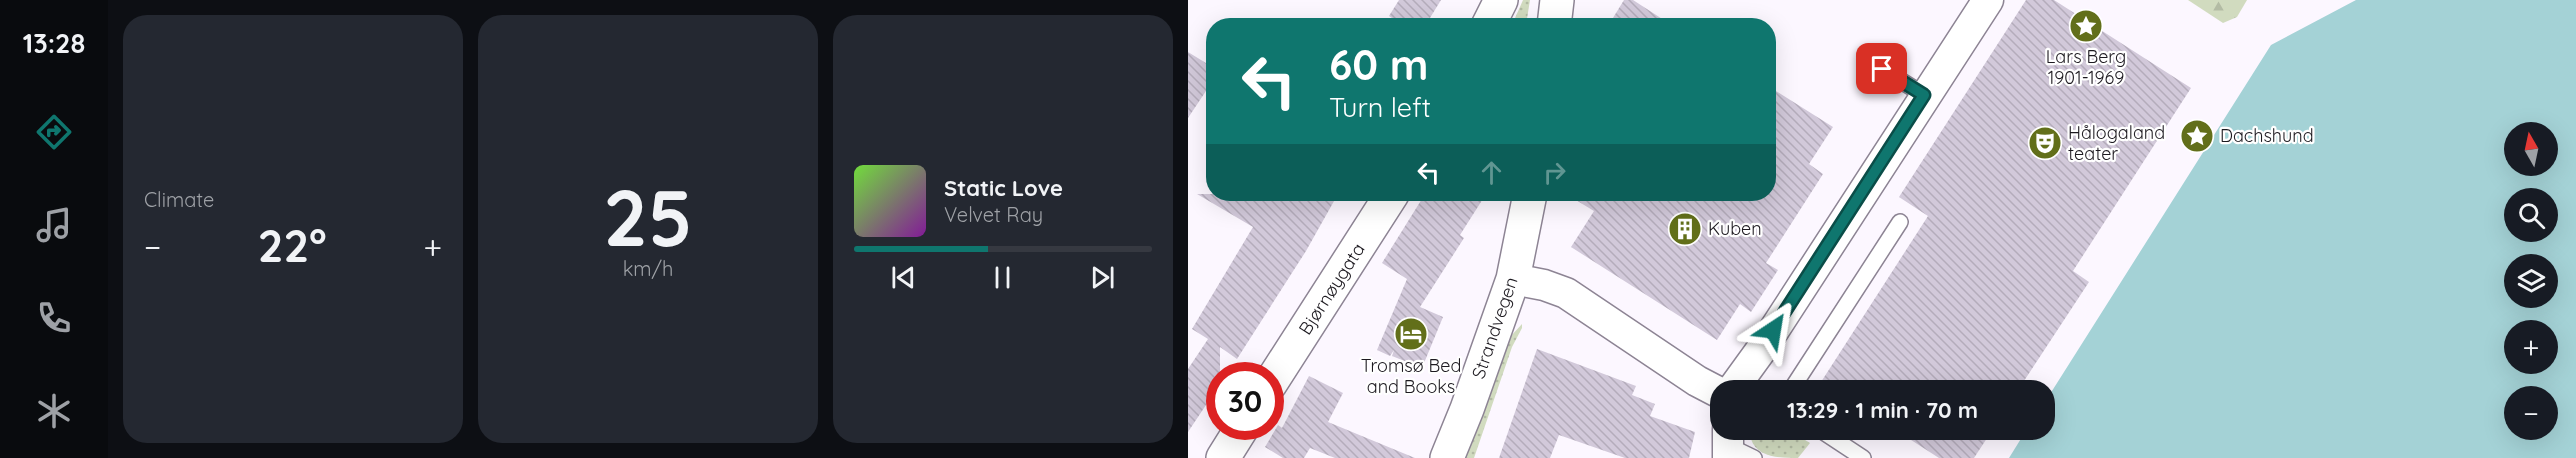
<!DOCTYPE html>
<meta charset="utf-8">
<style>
body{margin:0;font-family:Quicksand,sans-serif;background:#242831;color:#f1f3f6;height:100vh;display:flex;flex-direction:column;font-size:22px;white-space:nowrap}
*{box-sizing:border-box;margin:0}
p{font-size:20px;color:#9ea1a6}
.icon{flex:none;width:33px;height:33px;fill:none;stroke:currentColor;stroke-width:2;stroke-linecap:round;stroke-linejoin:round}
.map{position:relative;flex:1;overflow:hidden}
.details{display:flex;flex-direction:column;gap:15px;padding:15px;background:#0d0f14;width:1080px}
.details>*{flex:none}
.banner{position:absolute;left:18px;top:18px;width:570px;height:183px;border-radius:24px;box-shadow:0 6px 24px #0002;background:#0f766e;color:#fff;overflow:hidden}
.needle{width:39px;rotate:351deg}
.controls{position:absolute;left:1316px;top:122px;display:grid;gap:12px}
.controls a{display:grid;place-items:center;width:54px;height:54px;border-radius:50%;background:#171b24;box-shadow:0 6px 24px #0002;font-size:30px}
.speed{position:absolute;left:18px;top:362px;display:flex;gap:12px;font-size:30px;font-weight:700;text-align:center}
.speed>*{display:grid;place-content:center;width:78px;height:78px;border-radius:50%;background:#171b24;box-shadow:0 6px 24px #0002;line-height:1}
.speed .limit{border:9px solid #d22;background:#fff;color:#111}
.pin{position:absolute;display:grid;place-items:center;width:51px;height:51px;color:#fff;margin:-26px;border-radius:12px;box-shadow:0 3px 9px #0006}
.me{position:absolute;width:66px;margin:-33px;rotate:33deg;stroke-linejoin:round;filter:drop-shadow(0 0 4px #0008)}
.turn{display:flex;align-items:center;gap:21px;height:126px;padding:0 24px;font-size:27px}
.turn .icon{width:78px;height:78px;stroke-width:2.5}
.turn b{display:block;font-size:42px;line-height:51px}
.lanes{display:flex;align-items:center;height:57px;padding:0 24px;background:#0003;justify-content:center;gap:30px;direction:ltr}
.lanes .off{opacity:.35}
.big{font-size:45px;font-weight:700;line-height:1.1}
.details .card{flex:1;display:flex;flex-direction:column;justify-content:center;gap:9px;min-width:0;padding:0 21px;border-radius:24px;background:#242831}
.details .dial{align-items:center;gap:0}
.dial b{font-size:78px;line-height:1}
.song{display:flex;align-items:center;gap:18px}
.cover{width:72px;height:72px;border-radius:9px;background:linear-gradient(135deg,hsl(100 70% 55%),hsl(290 70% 35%))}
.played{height:6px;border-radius:3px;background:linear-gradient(90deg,#0f766e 45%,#363941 45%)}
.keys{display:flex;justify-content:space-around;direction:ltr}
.heat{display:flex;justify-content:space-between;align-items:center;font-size:33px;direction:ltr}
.details .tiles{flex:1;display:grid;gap:15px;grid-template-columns:repeat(3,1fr)}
.trip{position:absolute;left:522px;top:380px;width:345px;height:60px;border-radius:24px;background:#171b24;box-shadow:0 6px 24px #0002;font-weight:700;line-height:60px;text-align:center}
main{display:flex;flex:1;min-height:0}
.menu{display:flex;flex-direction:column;width:108px;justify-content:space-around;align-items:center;background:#090b0e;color:#9ea1a6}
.menu .icon{width:42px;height:42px}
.menu .on{color:#0f766e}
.menu b{font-size:27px;color:#f1f3f6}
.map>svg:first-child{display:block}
.grass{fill:url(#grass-dots)}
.forest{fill:url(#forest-firs)}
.water{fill:#a4d2d6;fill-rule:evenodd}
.building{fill:url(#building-back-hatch)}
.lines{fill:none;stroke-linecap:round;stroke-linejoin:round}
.lane-casing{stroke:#8d8494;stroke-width:18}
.street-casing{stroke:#8d8494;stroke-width:33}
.secondary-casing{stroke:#8d8494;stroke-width:36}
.lane{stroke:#fff;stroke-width:15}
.street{stroke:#fff;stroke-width:30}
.secondary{stroke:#fff;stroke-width:33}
.route-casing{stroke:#0a4d48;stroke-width:15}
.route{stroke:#0f766e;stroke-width:10}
.labels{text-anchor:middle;stroke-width:4.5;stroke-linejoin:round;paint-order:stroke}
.poi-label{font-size:18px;fill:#1d1a20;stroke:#fff;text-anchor:start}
.street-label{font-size:18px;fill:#1d1a20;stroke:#fff}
</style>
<main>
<nav class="menu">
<b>13:28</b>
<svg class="icon on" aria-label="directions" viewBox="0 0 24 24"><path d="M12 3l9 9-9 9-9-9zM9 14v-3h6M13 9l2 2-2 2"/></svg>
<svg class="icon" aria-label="music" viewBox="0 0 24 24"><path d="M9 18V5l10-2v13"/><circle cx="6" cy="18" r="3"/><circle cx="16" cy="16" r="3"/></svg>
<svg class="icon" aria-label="phone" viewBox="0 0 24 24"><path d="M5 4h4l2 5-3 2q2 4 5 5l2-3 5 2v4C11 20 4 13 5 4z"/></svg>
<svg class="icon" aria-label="climate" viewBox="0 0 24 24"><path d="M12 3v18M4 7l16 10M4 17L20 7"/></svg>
</nav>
<section class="details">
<div class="tiles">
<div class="card"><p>Climate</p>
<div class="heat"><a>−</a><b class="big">22°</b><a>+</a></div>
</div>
<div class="card dial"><b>25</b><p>km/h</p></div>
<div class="card">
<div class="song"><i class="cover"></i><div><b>Static Love</b><p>Velvet Ray</p></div></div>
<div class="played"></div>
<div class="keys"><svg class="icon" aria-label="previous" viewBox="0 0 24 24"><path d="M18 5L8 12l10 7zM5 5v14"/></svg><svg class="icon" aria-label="pause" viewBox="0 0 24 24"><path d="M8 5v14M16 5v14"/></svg><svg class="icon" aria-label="next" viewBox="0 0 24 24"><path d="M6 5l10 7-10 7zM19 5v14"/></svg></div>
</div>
</div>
</section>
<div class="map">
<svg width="1388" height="458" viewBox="0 0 1388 458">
<defs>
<pattern id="grass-dots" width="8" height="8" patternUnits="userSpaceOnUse" patternTransform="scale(1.5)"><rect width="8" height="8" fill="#d1dbbf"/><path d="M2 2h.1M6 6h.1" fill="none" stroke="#b3bba4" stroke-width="1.8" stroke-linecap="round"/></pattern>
<pattern id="forest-firs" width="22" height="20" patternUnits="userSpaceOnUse" patternTransform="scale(1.5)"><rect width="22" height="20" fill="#d1dbbf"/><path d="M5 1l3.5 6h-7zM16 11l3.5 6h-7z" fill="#b3bba4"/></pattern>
<pattern id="building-back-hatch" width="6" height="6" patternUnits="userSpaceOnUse" patternTransform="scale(1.5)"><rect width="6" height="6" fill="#d2c9da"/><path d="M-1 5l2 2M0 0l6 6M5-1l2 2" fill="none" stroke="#b4acbb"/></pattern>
</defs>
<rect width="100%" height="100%" fill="#fcf7ff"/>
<g class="grass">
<path d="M335,0H342L338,25H324Z"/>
<path d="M334,324V328L324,347L286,458H277L322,337Z"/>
<path d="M570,429H599L622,443L610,458C593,458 569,458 563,439Z"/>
</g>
<path class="forest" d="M1000,0H1059L1049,17L1035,23Z"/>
<path class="water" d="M1168,0H1388V458H821L839,429H856L857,402L1083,45ZM1326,132H1359V165H1326ZM1326,198H1359V231H1326ZM1326,264H1359V297H1326ZM1326,330H1359V363H1326ZM1326,396H1359V429H1326Z"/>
<g class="building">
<path d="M211,0H253L237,26H216L201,16Z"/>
<path d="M436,0H445L485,26H420Z"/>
<path d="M838,0H866L1003,88L885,271L901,282L830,390H646L633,382L740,216L711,197Z"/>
<path d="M0,52L26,68V79L0,118Z"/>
<path d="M580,86L645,127L621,164L635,174L578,263L590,270L563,312L552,304L529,340L383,247L406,211L378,194H580Z"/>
<path d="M9,194H150L118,251L49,359L32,347V384L0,432V369L20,339L4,329L65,227Z"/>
<path d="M237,194H298L272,235L276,238L232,307L255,317L234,368L204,356L206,350L202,356L189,350L219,279L194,263Z"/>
<path d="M349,349L448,386L444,395L467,404L462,416L507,432L501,458H437L371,435L362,458H311Z"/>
<path d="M121,376L155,393L140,422L227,458H147L122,448L116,458H95L77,447L90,425L94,428Z"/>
<path d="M706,429H805L786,458H751Z"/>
</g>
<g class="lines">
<g class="lane-casing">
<g id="lane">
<path d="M681,61L736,95"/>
<path d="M603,390L712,222"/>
<path d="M631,429L675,458"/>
<path d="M541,446L566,458"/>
</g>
</g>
<g class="street-casing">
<g id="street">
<path d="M325,279L356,285L378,293L509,381L532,393"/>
<path d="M544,390L573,350L800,0"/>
<path d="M540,458V429"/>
</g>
</g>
<g class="secondary-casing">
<g id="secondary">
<path d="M300,26L313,0"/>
<path d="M366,26L369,0"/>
<path d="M82,384L204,194"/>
<path d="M35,458L55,426"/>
<path d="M259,458L279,409L325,279L342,194"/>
</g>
</g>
<use href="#lane" class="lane"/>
<use href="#street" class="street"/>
<use href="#secondary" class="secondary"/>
</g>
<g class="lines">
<g class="route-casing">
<path id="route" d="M585,330L736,95L694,69"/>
</g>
<use href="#route" class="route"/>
</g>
<defs>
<g id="sight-disc" transform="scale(1.725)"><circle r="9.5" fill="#626f1a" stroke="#fff"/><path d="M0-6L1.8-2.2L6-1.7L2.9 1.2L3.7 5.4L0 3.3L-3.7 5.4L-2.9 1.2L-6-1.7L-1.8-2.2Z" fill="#fff"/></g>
<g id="theatre-disc" transform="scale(1.725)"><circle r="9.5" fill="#626f1a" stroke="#fff"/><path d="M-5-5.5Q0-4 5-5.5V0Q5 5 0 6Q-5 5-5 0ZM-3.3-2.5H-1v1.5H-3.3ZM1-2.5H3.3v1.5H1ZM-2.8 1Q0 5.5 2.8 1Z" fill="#fff"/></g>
<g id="building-disc" transform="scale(1.725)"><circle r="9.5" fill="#626f1a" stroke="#fff"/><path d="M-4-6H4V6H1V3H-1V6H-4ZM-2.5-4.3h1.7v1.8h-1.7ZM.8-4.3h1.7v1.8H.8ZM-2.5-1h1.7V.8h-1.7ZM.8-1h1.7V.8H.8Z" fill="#fff"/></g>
<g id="hotel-disc" transform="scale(1.725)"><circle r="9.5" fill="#626f1a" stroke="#fff"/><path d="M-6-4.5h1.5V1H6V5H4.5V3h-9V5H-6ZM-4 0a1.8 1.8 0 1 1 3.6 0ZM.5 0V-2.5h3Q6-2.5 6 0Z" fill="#fff"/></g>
</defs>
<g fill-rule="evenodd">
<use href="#sight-disc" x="898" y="26"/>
<use href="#sight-disc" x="1009" y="136"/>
<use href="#theatre-disc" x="857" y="143"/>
<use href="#building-disc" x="497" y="229"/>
<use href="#hotel-disc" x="223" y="334"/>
</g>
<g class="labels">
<g class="poi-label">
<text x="898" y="63" text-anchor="middle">Lars Berg<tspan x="898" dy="21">1901-1969</tspan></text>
<text x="880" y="139">Hålogaland<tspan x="880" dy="21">teater</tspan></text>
<text x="1032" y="142">Dachshund</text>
<text x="520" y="235">Kuben</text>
<text x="223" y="372" text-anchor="middle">Tromsø Bed<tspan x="223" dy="21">and Books</tspan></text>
</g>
<g class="street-label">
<text transform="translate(144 289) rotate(-57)" y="6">Bjørnøygata</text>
<text transform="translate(307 328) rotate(-71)" y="6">Strandvegen</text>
</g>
</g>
</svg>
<div class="controls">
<a><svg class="needle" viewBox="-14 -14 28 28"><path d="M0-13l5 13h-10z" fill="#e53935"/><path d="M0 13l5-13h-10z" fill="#9ea1a6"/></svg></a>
<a><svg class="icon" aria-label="search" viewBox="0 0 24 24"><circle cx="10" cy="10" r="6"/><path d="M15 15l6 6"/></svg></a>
<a><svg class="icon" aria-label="layers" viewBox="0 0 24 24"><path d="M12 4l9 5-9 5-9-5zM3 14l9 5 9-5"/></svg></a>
<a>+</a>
<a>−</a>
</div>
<div class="speed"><div class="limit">30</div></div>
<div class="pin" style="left:694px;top:69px;background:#d93025"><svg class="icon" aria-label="arrive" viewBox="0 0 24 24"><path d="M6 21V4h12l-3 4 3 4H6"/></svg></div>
<svg class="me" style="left:585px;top:330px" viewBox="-20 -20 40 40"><path d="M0-17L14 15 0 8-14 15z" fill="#0f766e" stroke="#fff" stroke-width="4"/></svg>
<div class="trip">13:29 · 1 min · 70 m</div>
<div class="banner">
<div class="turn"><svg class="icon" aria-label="left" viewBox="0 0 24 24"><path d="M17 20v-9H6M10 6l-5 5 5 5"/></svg><div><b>60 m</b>Turn left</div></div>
<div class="lanes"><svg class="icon" aria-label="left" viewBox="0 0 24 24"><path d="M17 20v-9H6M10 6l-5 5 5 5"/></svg><svg class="icon off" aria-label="ahead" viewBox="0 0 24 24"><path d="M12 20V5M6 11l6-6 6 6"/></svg><svg class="icon off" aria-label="right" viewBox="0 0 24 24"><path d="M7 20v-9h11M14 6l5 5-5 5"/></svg></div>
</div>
</div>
</main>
